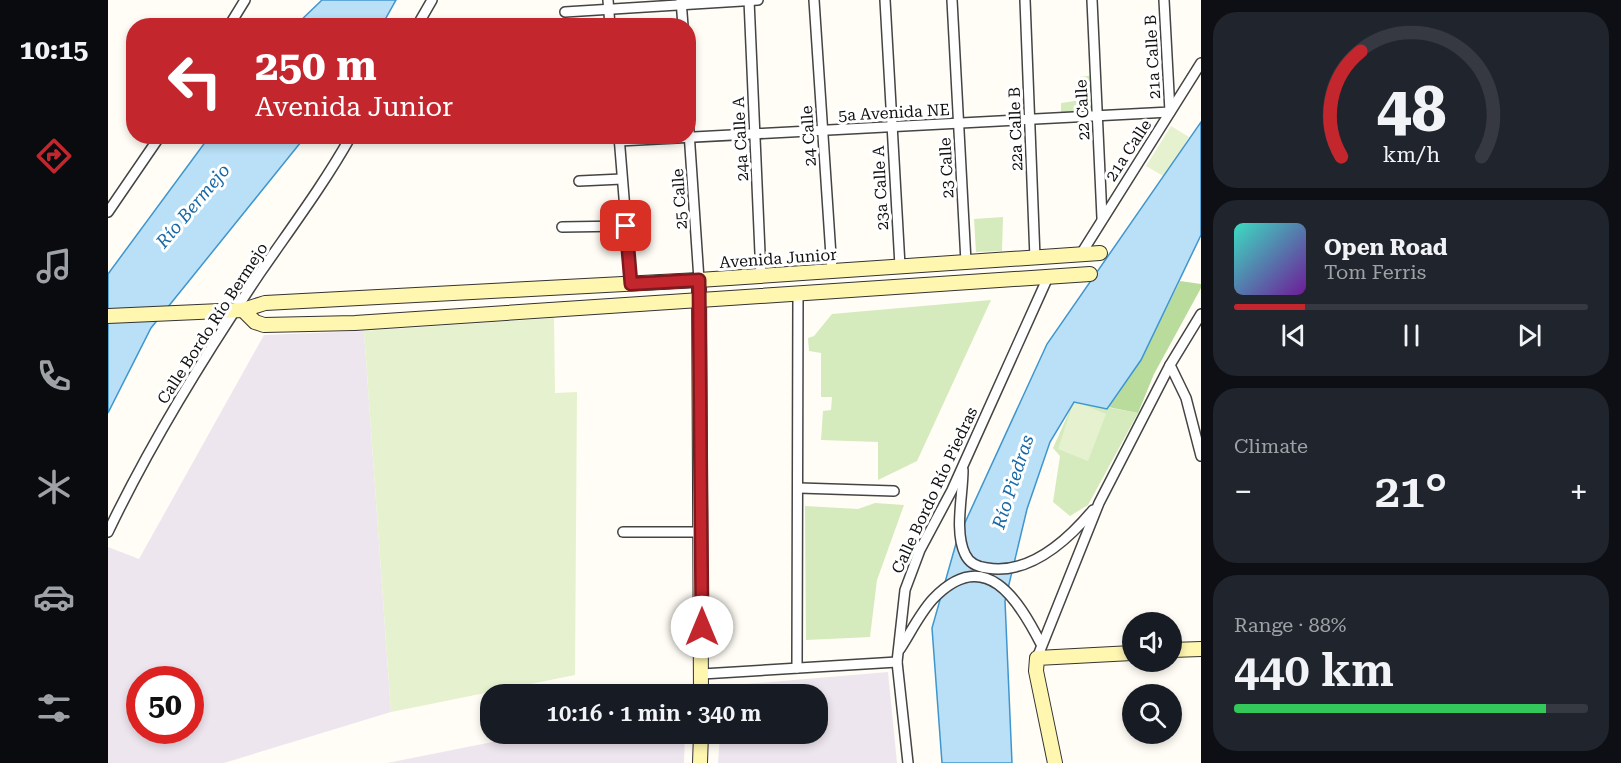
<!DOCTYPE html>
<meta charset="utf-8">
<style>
body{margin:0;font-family:"Roboto Serif",serif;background:#20242c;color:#f1f3f6;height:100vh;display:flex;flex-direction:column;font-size:22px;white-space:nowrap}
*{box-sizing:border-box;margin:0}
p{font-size:20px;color:#9ea1a6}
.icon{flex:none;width:33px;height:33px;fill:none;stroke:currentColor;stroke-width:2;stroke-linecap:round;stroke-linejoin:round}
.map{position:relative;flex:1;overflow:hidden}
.drawer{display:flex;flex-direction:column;gap:12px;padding:12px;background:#0d0f14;width:420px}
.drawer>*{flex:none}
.hud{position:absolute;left:18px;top:18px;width:570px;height:126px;border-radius:24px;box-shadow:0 3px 9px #0003;background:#c4262e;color:#fff;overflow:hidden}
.controls{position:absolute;left:1014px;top:612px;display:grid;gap:12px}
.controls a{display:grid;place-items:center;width:60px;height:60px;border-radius:50%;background:#171b24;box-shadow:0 3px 9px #0003;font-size:30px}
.speed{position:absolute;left:18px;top:666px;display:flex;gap:12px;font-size:30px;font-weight:700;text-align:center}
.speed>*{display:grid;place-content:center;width:78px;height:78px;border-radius:50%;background:#171b24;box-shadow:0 3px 9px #0003;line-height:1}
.speed .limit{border:9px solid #d22;background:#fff;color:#111}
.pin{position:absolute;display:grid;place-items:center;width:51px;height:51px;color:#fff;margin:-26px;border-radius:12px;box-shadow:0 3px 9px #0006}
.me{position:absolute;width:66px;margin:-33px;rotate:0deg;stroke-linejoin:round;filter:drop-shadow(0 0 4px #0008)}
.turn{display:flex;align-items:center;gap:21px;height:126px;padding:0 30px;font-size:27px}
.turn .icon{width:78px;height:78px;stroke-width:2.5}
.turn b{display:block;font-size:42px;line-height:51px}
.big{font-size:45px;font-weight:600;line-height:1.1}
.drawer .card{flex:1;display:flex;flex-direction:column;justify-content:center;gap:9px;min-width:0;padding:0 21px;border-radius:24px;background:#20242c}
.drawer .dial{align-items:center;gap:0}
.dial svg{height:156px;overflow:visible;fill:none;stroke:#363941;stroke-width:7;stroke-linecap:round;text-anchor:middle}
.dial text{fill:#f1f3f6;stroke:none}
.song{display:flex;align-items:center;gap:18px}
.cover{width:72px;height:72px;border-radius:9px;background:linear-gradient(135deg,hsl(170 70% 55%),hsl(280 70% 35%))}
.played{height:6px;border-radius:3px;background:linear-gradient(90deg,#c4262e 20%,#363941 20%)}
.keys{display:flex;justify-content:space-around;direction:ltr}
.heat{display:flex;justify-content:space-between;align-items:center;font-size:33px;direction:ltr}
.charge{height:9px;border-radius:4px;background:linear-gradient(90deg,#34c759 88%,#363941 0)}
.trip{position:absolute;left:372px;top:684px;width:348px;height:60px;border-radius:24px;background:#171b24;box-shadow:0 3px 9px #0003;font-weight:600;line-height:60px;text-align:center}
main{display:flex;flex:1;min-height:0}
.tab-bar{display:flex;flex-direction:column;width:108px;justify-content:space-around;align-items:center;background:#090b0e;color:#9ea1a6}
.tab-bar .icon{width:42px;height:42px}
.tab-bar .on{color:#c4262e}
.tab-bar b{font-size:27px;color:#f1f3f6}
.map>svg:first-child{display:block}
.industrial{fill:#eee6ef;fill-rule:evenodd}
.green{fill:#d5ebbd}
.forest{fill:#b9dc9c}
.pitch{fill:#e6f2cf}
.water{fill:#b9e0f7;stroke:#3f96cf;stroke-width:1.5}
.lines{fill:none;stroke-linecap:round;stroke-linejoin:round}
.street-casing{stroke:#444;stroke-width:12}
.secondary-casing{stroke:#333;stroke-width:16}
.street{stroke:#fff;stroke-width:9}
.secondary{stroke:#fff6b0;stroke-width:14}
.route-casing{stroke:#7f191e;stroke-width:15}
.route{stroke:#c4262e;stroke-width:10}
.labels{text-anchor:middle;stroke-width:6;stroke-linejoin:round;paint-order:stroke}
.street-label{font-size:16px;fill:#111;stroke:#fff}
.water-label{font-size:18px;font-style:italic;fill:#1768a6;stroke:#fff}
</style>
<main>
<nav class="tab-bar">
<b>10:15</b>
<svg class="icon on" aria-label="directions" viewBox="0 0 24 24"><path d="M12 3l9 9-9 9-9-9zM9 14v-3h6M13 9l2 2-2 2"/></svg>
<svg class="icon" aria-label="music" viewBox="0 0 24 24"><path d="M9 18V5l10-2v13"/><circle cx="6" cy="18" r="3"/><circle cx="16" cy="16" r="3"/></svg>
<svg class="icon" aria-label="phone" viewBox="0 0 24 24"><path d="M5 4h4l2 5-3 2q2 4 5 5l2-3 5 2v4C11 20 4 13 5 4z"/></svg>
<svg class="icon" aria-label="climate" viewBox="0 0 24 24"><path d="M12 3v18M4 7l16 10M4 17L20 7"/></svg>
<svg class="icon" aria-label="car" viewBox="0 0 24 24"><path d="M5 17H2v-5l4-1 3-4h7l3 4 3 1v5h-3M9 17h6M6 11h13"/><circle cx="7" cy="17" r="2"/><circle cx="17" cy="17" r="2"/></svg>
<svg class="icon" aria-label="filters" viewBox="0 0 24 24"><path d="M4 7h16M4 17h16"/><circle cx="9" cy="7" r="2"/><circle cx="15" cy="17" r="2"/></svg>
</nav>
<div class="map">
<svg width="1093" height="763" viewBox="0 0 1093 763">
<rect width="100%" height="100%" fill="#fffdf5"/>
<g class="industrial">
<path d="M256,331L283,712L116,763H0V547L31,559L156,335ZM32,680H82V730H32Z"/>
<path d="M780,672L789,763H610L612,734H710V694H614V686Z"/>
<path d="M425,734H577L576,763H279Z"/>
</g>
<g class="green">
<path d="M986,75L988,111L953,113V103L973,100L972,77Z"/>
<path d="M895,217L894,251L868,252L866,219Z"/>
<path d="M883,300L809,461L770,480V442L713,440L715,411L723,410L724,397H713V353L701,351L700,338L706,336L724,314Z"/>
<path d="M966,401L1030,413L980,505L962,516L945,502L952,456L945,448Z"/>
<path d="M767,503L796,505L769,580L762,637L698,640L697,506L750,509Z"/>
</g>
<path class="forest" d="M1072,281L1093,284V288L1046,374L1030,413L1000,407L1033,360Z"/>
<g class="pitch">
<path d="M1063,126L1081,137L1057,177L1038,166Z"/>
<path d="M446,318L447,393L469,392L467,675L283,712L256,331Z"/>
<path d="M966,401L998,414L980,461L950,449Z"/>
</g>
<g class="water">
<path d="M214,0H288L274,25H188Z"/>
<path d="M1093,122V235L1033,360L999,409L966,402L942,442L919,509L897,601L904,763H834L824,628L849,540L939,344Z"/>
<path d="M101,137H197L43,328L0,413V274Z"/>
</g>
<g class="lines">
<g class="street-casing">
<g id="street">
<path d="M500,0L502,26"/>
<path d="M573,0L575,26"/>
<path d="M641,0L653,276"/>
<path d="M706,0L724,271"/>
<path d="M777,0L792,266"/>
<path d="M844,0L858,262"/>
<path d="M917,0L927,258"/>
<path d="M984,0L994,218"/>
<path d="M457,12L650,0"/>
<path d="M121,26L137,0"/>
<path d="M309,26L324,0"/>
<path d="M580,117L591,280"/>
<path d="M511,136L523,284"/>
<path d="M511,141L1062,112L1056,0"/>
<path d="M471,181L514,179"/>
<path d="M0,212L52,136"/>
<path d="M454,227L518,226"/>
<path d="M973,254L1093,63"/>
<path d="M1062,365L1078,398L1093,456"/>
<path d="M855,470C855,495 846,531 857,554C861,563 870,567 879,568C921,575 959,541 985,510"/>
<path d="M691,488L786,491"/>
<path d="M0,532C43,442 96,356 152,273C183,228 216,184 243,136"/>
<path d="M515,532H593"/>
<path d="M792,649C803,632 812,613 825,599C877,545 910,599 933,644"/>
<path d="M929,658L991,503L1062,365L1093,314"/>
<path d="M689,668L690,294"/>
<path d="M594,674L789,662"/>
<path d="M800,763L789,662L797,590L812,550L844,490L940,277"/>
</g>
</g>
<g class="secondary-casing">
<g id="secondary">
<path d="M591,280L593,694"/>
<path d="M135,310L147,322L156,325L247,323L982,274"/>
<path d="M0,316L135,310L157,303L591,280L992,253"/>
<path d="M1064,650L1093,649"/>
<path d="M592,763L593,734"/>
<path d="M947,763L928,671L929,658L1024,653"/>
</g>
</g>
<use href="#street" class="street"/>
<use href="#secondary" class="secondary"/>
</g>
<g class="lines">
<g class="route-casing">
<path id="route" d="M518,226L523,284L591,280L594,627"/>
</g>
<use href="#route" class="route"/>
</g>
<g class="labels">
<g class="street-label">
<text transform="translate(1044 57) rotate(-93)" y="6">21a Calle B</text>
<text transform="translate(974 110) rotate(-93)" y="6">22 Calle</text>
<text transform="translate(786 112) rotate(-3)" y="6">5a Avenida NE</text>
<text transform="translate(907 129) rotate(-92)" y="6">22a Calle B</text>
<text transform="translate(700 136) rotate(-94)" y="6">24 Calle</text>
<text transform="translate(632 139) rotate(-93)" y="6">24a Calle A</text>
<text transform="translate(1020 150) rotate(-57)" y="6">21a Calle</text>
<text transform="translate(838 168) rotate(-93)" y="6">23 Calle</text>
<text transform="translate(772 188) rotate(-93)" y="6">23a Calle A</text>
<text transform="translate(571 199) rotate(-94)" y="6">25 Calle</text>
<text transform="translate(670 258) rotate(-4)" y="6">Avenida Junior</text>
<text transform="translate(104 323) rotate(-57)" y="6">Calle Bordo Río Bermejo</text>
<text transform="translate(826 490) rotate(-65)" y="6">Calle Bordo Río Piedras</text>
</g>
<g class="water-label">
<text transform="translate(85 206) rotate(-50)" y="6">Río Bermejo</text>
<text transform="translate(905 482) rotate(-72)" y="6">Río Piedras</text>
</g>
</g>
</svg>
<div class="controls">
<a><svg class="icon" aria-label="sound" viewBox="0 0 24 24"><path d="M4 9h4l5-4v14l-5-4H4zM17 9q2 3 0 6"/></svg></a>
<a><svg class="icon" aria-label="search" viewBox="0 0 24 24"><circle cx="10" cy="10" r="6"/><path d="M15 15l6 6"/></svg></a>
</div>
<div class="speed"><div class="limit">50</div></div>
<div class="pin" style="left:518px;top:226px;background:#d93025"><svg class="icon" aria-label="arrive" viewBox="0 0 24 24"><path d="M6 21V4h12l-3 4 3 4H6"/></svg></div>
<svg class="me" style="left:594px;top:627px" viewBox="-20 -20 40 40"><circle r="19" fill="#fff"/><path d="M0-13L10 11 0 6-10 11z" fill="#c4262e"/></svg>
<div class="trip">10:16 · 1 min · 340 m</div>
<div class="hud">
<div class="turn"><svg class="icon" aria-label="left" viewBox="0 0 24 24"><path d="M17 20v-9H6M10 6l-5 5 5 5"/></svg><div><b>250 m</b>Avenida Junior</div></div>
</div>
</div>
<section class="drawer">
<div class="card dial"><svg viewBox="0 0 100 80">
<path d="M14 69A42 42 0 1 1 86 69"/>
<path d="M14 69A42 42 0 0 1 24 15" stroke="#c4262e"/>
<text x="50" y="56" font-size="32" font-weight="700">48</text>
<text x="50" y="72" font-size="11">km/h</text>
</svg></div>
<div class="card">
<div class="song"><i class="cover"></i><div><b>Open Road</b><p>Tom Ferris</p></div></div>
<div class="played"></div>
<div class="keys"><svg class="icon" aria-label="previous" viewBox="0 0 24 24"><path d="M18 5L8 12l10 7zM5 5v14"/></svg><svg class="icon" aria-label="pause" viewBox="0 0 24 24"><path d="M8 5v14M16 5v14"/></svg><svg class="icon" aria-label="next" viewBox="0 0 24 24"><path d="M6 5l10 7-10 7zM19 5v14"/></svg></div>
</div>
<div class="card"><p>Climate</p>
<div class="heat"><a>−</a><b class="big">21°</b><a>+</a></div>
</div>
<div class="card"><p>Range · 88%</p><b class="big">440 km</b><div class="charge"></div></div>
</section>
</main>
